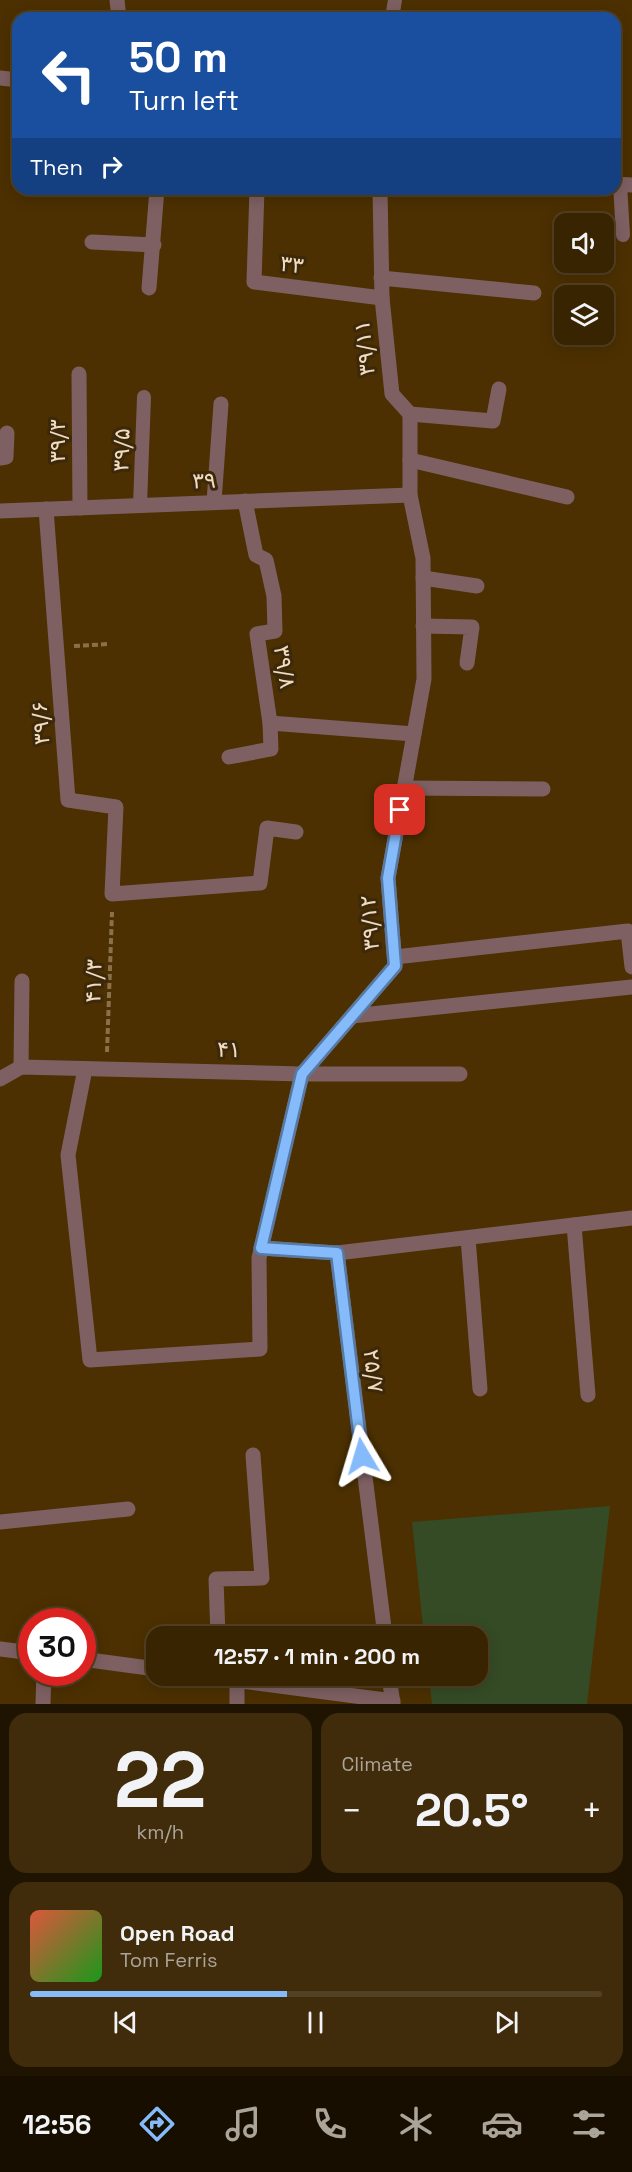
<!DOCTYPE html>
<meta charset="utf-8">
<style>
body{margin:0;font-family:"Space Grotesk",sans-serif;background:#402c0b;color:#f1f3f6;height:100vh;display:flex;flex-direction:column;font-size:22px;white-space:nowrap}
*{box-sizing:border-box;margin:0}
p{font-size:20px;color:#aba499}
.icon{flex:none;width:33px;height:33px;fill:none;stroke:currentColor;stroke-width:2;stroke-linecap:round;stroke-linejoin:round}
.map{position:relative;height:1704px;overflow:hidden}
.drawer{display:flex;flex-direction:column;gap:9px;padding:9px;background:#1f1401;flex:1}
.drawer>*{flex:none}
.banner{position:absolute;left:12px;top:12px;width:609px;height:183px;border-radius:18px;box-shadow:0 3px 15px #0003,0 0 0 2px #534123;background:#1a4fa0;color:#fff;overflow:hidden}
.fabs{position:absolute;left:554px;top:213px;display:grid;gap:12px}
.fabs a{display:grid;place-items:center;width:60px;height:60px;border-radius:12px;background:#392401;box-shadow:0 3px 15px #0003,0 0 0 2px #534123;font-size:30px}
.speed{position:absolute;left:18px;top:1608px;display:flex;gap:12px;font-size:30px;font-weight:700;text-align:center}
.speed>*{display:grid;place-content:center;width:78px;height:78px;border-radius:50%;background:#392401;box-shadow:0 3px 15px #0003,0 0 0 2px #534123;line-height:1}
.speed .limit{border:9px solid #d22;background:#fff;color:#111}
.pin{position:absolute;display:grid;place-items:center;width:51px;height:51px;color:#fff;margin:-26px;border-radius:12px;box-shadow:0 3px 9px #0006}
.me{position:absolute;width:66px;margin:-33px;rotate:353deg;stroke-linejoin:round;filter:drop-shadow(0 0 4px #0008)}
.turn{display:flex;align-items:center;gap:21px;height:126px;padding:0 18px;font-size:27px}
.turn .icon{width:78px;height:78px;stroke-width:2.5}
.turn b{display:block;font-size:42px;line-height:51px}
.then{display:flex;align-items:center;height:57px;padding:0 18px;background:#0003;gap:12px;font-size:22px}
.big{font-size:45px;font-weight:700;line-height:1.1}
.drawer .widget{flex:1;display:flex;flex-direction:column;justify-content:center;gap:9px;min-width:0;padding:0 21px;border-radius:18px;background:#402c0b}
.drawer .dial{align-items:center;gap:0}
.dial b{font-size:78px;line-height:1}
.song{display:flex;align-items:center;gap:18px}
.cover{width:72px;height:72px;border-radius:9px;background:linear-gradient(135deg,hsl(10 70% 55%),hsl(120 70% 35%))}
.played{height:6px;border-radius:3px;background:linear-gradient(90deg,#85bbfb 45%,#534123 45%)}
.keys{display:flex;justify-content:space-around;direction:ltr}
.heat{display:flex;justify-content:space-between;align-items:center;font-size:33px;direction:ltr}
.drawer .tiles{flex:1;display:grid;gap:9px;grid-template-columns:1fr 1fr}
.widget:last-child{grid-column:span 2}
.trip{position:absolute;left:146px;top:1626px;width:342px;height:60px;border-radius:18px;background:#392401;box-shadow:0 3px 15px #0003,0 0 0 2px #534123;font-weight:700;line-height:60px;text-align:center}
.menu{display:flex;height:96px;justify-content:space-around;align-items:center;background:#170e00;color:#aba499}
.menu .icon{width:42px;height:42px}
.menu .selected{color:#85bbfb}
.menu b{font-size:27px;color:#f1f3f6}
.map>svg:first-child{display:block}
.green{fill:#354b25}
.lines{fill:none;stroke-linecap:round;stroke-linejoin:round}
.path{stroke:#8b7149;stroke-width:4;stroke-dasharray:6 3;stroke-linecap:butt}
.service{stroke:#7e6062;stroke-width:14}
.minor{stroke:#7e6062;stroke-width:15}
.route-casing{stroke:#567aa3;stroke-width:15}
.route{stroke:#85bbfb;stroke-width:10}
.labels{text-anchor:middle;stroke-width:6;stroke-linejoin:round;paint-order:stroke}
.street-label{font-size:22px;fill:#f2dcc0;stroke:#3c280a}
</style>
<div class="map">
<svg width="632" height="1704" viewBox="0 0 632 1704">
<rect width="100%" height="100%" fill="#4c3001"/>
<path class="green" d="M610,1506L587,1704H432L429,1676H477V1636H424L412,1522Z"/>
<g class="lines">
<g class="path">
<path d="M74,646L109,644"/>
<path d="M107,1052L112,912"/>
</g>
<g class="service">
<path d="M392,18L395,0"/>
<path d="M620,184L623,235"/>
<path d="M140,505L144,397"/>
</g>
<g class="minor">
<path d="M117,0L119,18"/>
<path d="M0,78L18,80"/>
<path d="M615,184L632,185"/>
<path d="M257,189L254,282L382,298"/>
<path d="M92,242L154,245"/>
<path d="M381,278L534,293"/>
<path d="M149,288L157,189"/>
<path d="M79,374L80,508"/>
<path d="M410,414L493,421L499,389"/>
<path d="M0,458L6,457L7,433"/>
<path d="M410,460L567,497"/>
<path d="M214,502L221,404"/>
<path d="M46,509L68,800L116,807L112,894L260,883L267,828L296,832"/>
<path d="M0,511L410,495"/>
<path d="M423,578L477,586"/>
<path d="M423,626L472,627L467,663"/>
<path d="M270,723L414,734"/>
<path d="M229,757L271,749L270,723L257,634L275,631L274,596L266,560L256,555L245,501"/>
<path d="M404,788L543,789"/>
<path d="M395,957L628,931L632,967"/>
<path d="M352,1016L632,987"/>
<path d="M21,1067L22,981"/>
<path d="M85,1069L68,1155L90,1360L260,1349L259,1258L302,1074L395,966L388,878L424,679L423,558L410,495V414L392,394L382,298L380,189"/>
<path d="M0,1079L21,1067L302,1074H460"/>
<path d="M574,1225L588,1395"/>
<path d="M468,1238L480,1389"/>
<path d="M261,1248L337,1253L632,1218"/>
<path d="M337,1253L385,1636"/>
<path d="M0,1522L128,1509"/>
<path d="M218,1636L216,1579L262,1578L253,1455"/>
<path d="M0,1649L32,1653"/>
<path d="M82,1659L156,1669"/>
<path d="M203,1676L393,1701"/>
<path d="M389,1676L393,1704"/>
<path d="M43,1704L44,1672"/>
<path d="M237,1704V1680"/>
</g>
</g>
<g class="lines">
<g class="route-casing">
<path id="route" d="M362,1456L337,1253L261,1248L302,1074L395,966L388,878L400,810"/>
</g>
<use href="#route" class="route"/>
</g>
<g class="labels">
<g class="street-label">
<text transform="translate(292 264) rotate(7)" y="8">۳۳</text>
<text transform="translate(364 348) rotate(-96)" y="8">۳۹/۱۱</text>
<text transform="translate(57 441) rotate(-90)" y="8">۳۹/۳</text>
<text transform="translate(121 450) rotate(-88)" y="8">۳۹/۵</text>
<text transform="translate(204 480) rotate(-2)" y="8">۳۹</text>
<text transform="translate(285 667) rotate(81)" y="8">۳۹/۸</text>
<text transform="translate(40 723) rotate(-94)" y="8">۳۹/۶</text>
<text transform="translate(369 923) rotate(-94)" y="8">۳۹/۱۲</text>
<text transform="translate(93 981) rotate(-88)" y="8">۴۱/۳</text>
<text transform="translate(229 1049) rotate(1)" y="8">۴۱</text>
<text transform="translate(374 1371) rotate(83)" y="8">۲۵/۷</text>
</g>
</g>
</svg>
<div class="fabs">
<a><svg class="icon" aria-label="sound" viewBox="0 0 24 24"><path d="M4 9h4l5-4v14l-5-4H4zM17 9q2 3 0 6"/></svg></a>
<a><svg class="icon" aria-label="layers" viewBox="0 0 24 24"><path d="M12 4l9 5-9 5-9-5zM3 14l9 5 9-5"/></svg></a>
</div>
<div class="speed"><div class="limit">30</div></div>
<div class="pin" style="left:400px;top:810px;background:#d93025"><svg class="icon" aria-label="arrive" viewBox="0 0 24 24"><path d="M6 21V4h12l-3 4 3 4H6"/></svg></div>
<svg class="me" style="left:362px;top:1456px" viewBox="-20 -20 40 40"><path d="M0-17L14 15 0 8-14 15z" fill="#85bbfb" stroke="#fff" stroke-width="4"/></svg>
<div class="trip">12:57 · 1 min · 200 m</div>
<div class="banner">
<div class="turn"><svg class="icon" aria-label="left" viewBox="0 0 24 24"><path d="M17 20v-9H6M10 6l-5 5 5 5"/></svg><div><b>50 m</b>Turn left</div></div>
<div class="then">Then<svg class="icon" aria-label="right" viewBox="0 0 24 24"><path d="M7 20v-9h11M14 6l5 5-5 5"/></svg></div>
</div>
</div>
<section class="drawer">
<div class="tiles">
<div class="widget dial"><b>22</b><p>km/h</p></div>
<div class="widget"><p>Climate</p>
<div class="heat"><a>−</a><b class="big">20.5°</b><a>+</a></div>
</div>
<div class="widget">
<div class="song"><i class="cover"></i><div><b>Open Road</b><p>Tom Ferris</p></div></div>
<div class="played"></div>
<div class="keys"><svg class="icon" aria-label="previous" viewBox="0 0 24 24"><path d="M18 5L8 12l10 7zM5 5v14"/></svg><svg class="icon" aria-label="pause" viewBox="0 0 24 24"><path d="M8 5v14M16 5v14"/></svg><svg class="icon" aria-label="next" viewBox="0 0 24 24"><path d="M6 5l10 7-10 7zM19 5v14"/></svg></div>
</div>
</div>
</section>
<nav class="menu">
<b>12:56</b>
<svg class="icon selected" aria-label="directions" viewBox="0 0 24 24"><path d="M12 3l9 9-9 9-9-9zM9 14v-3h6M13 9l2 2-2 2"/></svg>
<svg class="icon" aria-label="music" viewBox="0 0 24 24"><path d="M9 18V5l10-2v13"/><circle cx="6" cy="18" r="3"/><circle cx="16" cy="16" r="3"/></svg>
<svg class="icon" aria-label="phone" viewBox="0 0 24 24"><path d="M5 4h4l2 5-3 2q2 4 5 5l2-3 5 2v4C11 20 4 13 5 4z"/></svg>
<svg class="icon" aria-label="climate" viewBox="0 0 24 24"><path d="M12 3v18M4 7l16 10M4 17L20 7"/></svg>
<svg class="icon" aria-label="car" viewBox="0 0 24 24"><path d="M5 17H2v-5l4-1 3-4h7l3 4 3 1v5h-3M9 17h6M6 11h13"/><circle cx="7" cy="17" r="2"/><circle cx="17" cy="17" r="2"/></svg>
<svg class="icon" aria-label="filters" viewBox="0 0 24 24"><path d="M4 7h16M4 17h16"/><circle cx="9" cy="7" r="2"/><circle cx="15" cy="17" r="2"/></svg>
</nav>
